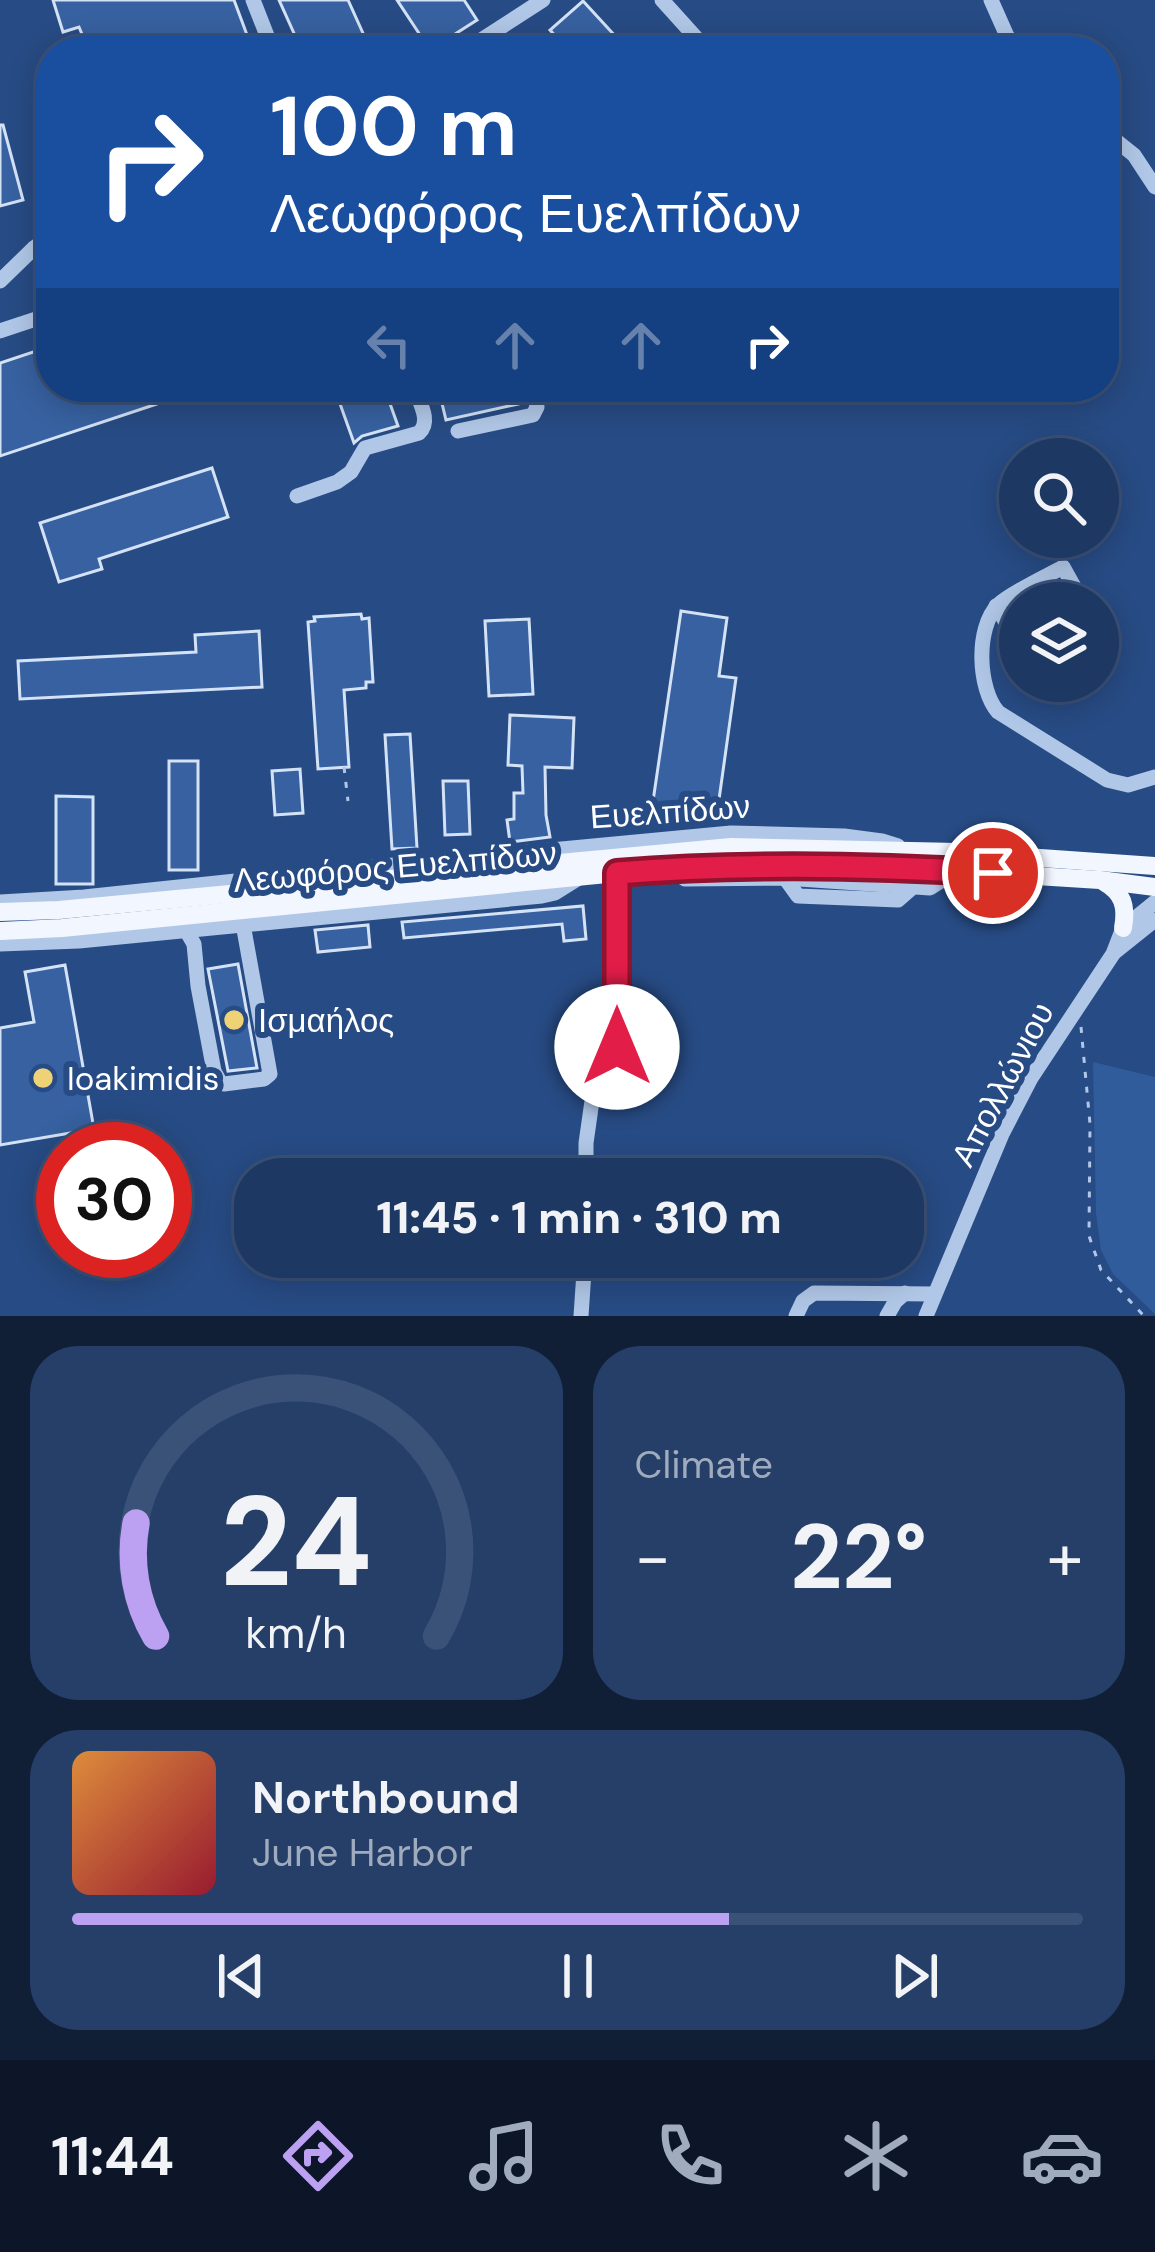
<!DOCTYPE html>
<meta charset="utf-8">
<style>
body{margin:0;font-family:"DM Sans",sans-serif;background:#253f69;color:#f1f3f6;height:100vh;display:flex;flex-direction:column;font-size:45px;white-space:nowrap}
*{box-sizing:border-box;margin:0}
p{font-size:39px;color:#a0acbe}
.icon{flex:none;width:66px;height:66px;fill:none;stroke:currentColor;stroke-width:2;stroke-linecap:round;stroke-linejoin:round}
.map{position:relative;height:1316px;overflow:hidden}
.sheet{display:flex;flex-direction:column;gap:30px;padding:30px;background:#101f36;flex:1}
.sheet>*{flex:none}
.banner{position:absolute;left:36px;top:36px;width:1083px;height:366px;border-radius:48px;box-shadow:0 6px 30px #0003,0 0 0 3px #3b5278;background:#1a4fa0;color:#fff;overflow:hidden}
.tools{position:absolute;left:999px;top:438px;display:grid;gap:24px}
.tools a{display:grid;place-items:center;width:120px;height:120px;border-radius:50%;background:#1d3863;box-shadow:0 6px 30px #0003,0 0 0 3px #3b5278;font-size:60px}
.speed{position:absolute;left:36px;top:1122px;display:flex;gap:24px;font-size:60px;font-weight:700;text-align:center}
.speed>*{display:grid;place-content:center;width:156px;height:156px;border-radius:50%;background:#1d3863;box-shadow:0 6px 30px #0003,0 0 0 3px #3b5278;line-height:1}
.speed .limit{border:18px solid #d22;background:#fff;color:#111}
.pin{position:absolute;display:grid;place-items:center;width:102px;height:102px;color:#fff;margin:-51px;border:6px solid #fff;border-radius:50%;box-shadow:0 3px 12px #0007}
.me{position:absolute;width:132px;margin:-66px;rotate:0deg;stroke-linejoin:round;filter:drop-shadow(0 0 9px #0008)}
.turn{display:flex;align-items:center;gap:42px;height:252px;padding:0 36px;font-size:54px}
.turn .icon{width:156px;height:156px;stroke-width:2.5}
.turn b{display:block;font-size:84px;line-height:102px}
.lanes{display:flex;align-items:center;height:114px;padding:0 36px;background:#0003;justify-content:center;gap:60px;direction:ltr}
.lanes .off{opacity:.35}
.big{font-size:90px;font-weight:800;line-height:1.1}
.sheet .card{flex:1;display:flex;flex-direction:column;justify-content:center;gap:18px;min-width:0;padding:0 42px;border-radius:48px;background:#253f69}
.sheet .dial{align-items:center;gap:0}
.dial svg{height:312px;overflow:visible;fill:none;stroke:#3b5278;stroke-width:7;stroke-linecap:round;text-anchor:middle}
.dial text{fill:#f1f3f6;stroke:none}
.song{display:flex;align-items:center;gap:36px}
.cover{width:144px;height:144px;border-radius:18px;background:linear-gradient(135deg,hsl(30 70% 55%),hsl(350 70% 35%))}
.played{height:12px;border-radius:6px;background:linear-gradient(90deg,#bca0f2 65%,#3b5278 65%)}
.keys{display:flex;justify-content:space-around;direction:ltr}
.heat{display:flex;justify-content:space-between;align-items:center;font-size:66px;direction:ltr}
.sheet .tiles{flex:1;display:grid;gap:30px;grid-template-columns:1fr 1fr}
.card:last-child{grid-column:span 2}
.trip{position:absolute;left:234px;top:1158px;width:690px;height:120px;border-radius:48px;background:#1d3863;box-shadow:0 6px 30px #0003,0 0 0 3px #3b5278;font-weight:800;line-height:120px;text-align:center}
.menu{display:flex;height:192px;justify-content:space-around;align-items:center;background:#0c1628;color:#a0acbe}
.menu .icon{width:84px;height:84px}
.menu .active{color:#bca0f2}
.menu b{font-size:54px;color:#f1f3f6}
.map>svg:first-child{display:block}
.green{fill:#315c9b}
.building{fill:#3761a0;stroke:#d4e2f6;stroke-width:3}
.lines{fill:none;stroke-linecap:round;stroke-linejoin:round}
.path{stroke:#b0c7e7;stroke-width:3;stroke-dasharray:6 9;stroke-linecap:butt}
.minor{stroke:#b0c7e7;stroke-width:15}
.major{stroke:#f2f6fe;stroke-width:18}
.route-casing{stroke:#92132f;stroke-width:30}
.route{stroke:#e11d48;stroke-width:21}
.poi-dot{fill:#f0d276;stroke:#274b84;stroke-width:4.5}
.labels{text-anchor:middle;stroke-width:12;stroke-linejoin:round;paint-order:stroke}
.street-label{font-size:33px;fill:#fff;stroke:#274b84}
.poi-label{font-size:33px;fill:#fff;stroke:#274b84;text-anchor:start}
</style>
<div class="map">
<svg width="1155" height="1316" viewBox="0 0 1155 1316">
<rect width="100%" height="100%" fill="#274b84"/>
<path class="green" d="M1093,1062L1155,1077V1314L1113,1274L1101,1250L1096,1213Z"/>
<g class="building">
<path d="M53,0H234L253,51H89L79,27L63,32Z"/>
<path d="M279,0H348L371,51H302Z"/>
<path d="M397,0H464L477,20L430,50Z"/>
<path d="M583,1L629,51H569L550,30Z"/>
<path d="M0,125H3L23,200L0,206Z"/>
<path d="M51,346V387L202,389L0,456V363Z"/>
<path d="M334,387H402L403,392L388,398L398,426L362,436L354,443Z"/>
<path d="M438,387H514L518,404L446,420Z"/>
<path d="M212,468L228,517L99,559L102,569L59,582L40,523Z"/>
<path d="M681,611L727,618L719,676L736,678L716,821L658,826L652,808Z"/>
<path d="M361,614L362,619L369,618L373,682H366V688L344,690L349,767L318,769L308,622L315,621L314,617Z"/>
<path d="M529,619L533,694L489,696L485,621Z"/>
<path d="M259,631L262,687L20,699L18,661L196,652L195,635Z"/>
<path d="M510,715L574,718L572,768L545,767L546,815L550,837L510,842L507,820L514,819V793H523L522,766L508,765Z"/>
<path d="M410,734L417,848L392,849L385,735Z"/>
<rect x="169" y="761" width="29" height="109"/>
<path d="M300,769L303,813L275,815L272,771Z"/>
<path d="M443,781H468L470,834L445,835Z"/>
<path d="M56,796L93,797V884H56Z"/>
<path d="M583,906L586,939L564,941L562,924L404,938L402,922Z"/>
<path d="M368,925L370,947L318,952L315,930Z"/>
<path d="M238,964L257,1068L228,1071L208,969Z"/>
<path d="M65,965L94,1129L0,1145V1028L34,1022L25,972Z"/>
</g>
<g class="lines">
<g class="path">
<path d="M344,767L348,801"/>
<path d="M1081,1027L1090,1124L1089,1236L1101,1270L1144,1316"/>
</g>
<g class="minor">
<path d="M253,0L273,51"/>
<path d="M662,0L708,51"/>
<path d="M991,0L1007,36L1018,51"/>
<path d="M464,51L543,0"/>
<path d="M1104,131L1134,155L1155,187"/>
<path d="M0,281L34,248L51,236"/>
<path d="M0,331L51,314"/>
<path d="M458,431L533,415L537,407L534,387"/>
<path d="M297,496L337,482L351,472L365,448L419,433C432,421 419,402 414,387"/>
<path d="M1083,603L1063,567C1047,576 1010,593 998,605C975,628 978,689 998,712L1107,780L1128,785L1155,777"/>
<path d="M996,606L1020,645"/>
<path d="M670,869L685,879L785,878L930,888L957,871"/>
<path d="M785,878L798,896L898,900L914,886"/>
<path d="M0,902L84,897L330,871L731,833L844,836L882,841L898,846"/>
<path d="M183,925L194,944L198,986L214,1071L220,1082L224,1084L264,1079L270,1074L243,924"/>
<path d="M0,944L79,941L542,896L555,893L579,878"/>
<path d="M1115,952L1155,920"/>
<path d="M586,1179V1143L593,1094L617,1047V873"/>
<path d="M581,1316L585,1257"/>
<path d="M796,1316L803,1301L814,1293L934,1294"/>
<path d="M887,1316L895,1302L905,1293"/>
<path d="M926,1316L1002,1134L1031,1078L1113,954L1123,928L1155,902"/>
</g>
<g class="major">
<path d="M1104,882C1123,893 1127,906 1123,928"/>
<path d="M0,912L59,910L731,847L957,852L1155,866"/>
<path d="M0,931L62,928L617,873L731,865L957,871L1100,880L1155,887"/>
</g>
</g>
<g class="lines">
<g class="route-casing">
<path id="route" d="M617,1047V873C742,863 867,865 993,873"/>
</g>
<use href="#route" class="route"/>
</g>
<g class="poi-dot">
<circle cx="234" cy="1020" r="12"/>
<circle cx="43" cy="1078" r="12"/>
</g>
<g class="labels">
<g class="street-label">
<text transform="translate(670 811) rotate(-4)" y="12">Ευελπίδων</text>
<text transform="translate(395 866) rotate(-5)" y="12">Λεωφόρος Ευελπίδων</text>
<text transform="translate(1002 1084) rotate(-62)" y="12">Απολλώνιου</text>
</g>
<g class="poi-label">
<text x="258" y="1032">Ισμαήλος</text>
<text x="67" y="1090">Ioakimidis</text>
</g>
</g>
</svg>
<div class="tools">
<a><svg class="icon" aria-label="search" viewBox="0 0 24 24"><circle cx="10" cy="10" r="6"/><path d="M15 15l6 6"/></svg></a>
<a><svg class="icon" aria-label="layers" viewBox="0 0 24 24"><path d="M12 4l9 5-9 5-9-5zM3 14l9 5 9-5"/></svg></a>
</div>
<div class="speed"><div class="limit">30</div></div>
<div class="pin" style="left:993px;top:873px;background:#d93025"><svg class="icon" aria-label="arrive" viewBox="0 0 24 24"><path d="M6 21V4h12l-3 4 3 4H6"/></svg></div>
<svg class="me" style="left:617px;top:1047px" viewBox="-20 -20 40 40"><circle r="19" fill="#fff"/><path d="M0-13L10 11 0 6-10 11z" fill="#e11d48"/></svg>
<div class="trip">11:45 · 1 min · 310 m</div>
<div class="banner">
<div class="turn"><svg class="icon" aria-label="right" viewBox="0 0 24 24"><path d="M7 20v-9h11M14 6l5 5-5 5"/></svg><div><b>100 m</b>Λεωφόρος Ευελπίδων</div></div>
<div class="lanes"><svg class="icon off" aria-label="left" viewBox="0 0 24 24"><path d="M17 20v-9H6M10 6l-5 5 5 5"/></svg><svg class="icon off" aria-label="ahead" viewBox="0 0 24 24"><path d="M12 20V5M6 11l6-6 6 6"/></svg><svg class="icon off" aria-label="ahead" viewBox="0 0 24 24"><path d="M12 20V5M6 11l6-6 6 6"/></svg><svg class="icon" aria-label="right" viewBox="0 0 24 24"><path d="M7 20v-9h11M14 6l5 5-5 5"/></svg></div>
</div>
</div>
<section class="sheet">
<div class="tiles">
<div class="card dial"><svg viewBox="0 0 100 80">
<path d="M14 69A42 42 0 1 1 86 69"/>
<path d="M14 69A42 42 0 0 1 9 40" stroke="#bca0f2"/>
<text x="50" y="56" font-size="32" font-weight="700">24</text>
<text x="50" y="72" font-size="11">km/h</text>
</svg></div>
<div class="card"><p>Climate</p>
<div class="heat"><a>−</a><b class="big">22°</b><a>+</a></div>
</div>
<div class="card">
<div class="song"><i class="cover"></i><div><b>Northbound</b><p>June Harbor</p></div></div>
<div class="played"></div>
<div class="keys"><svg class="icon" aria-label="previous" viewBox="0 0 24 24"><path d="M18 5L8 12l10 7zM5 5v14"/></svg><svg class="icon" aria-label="pause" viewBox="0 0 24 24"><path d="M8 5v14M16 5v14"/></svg><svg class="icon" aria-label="next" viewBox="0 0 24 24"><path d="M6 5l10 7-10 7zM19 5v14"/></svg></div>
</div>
</div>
</section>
<nav class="menu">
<b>11:44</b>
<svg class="icon active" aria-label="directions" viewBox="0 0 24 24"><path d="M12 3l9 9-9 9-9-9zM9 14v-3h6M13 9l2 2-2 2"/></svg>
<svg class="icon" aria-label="music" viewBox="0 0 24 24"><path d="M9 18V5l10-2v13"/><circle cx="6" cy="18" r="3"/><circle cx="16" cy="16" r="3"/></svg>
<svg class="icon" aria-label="phone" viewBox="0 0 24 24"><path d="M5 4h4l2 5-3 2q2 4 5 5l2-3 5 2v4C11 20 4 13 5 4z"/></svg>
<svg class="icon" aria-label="climate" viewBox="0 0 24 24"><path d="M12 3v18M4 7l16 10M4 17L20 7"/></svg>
<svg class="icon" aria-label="car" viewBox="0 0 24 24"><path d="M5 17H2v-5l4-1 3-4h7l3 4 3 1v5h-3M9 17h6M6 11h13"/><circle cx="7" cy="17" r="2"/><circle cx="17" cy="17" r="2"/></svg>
</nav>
